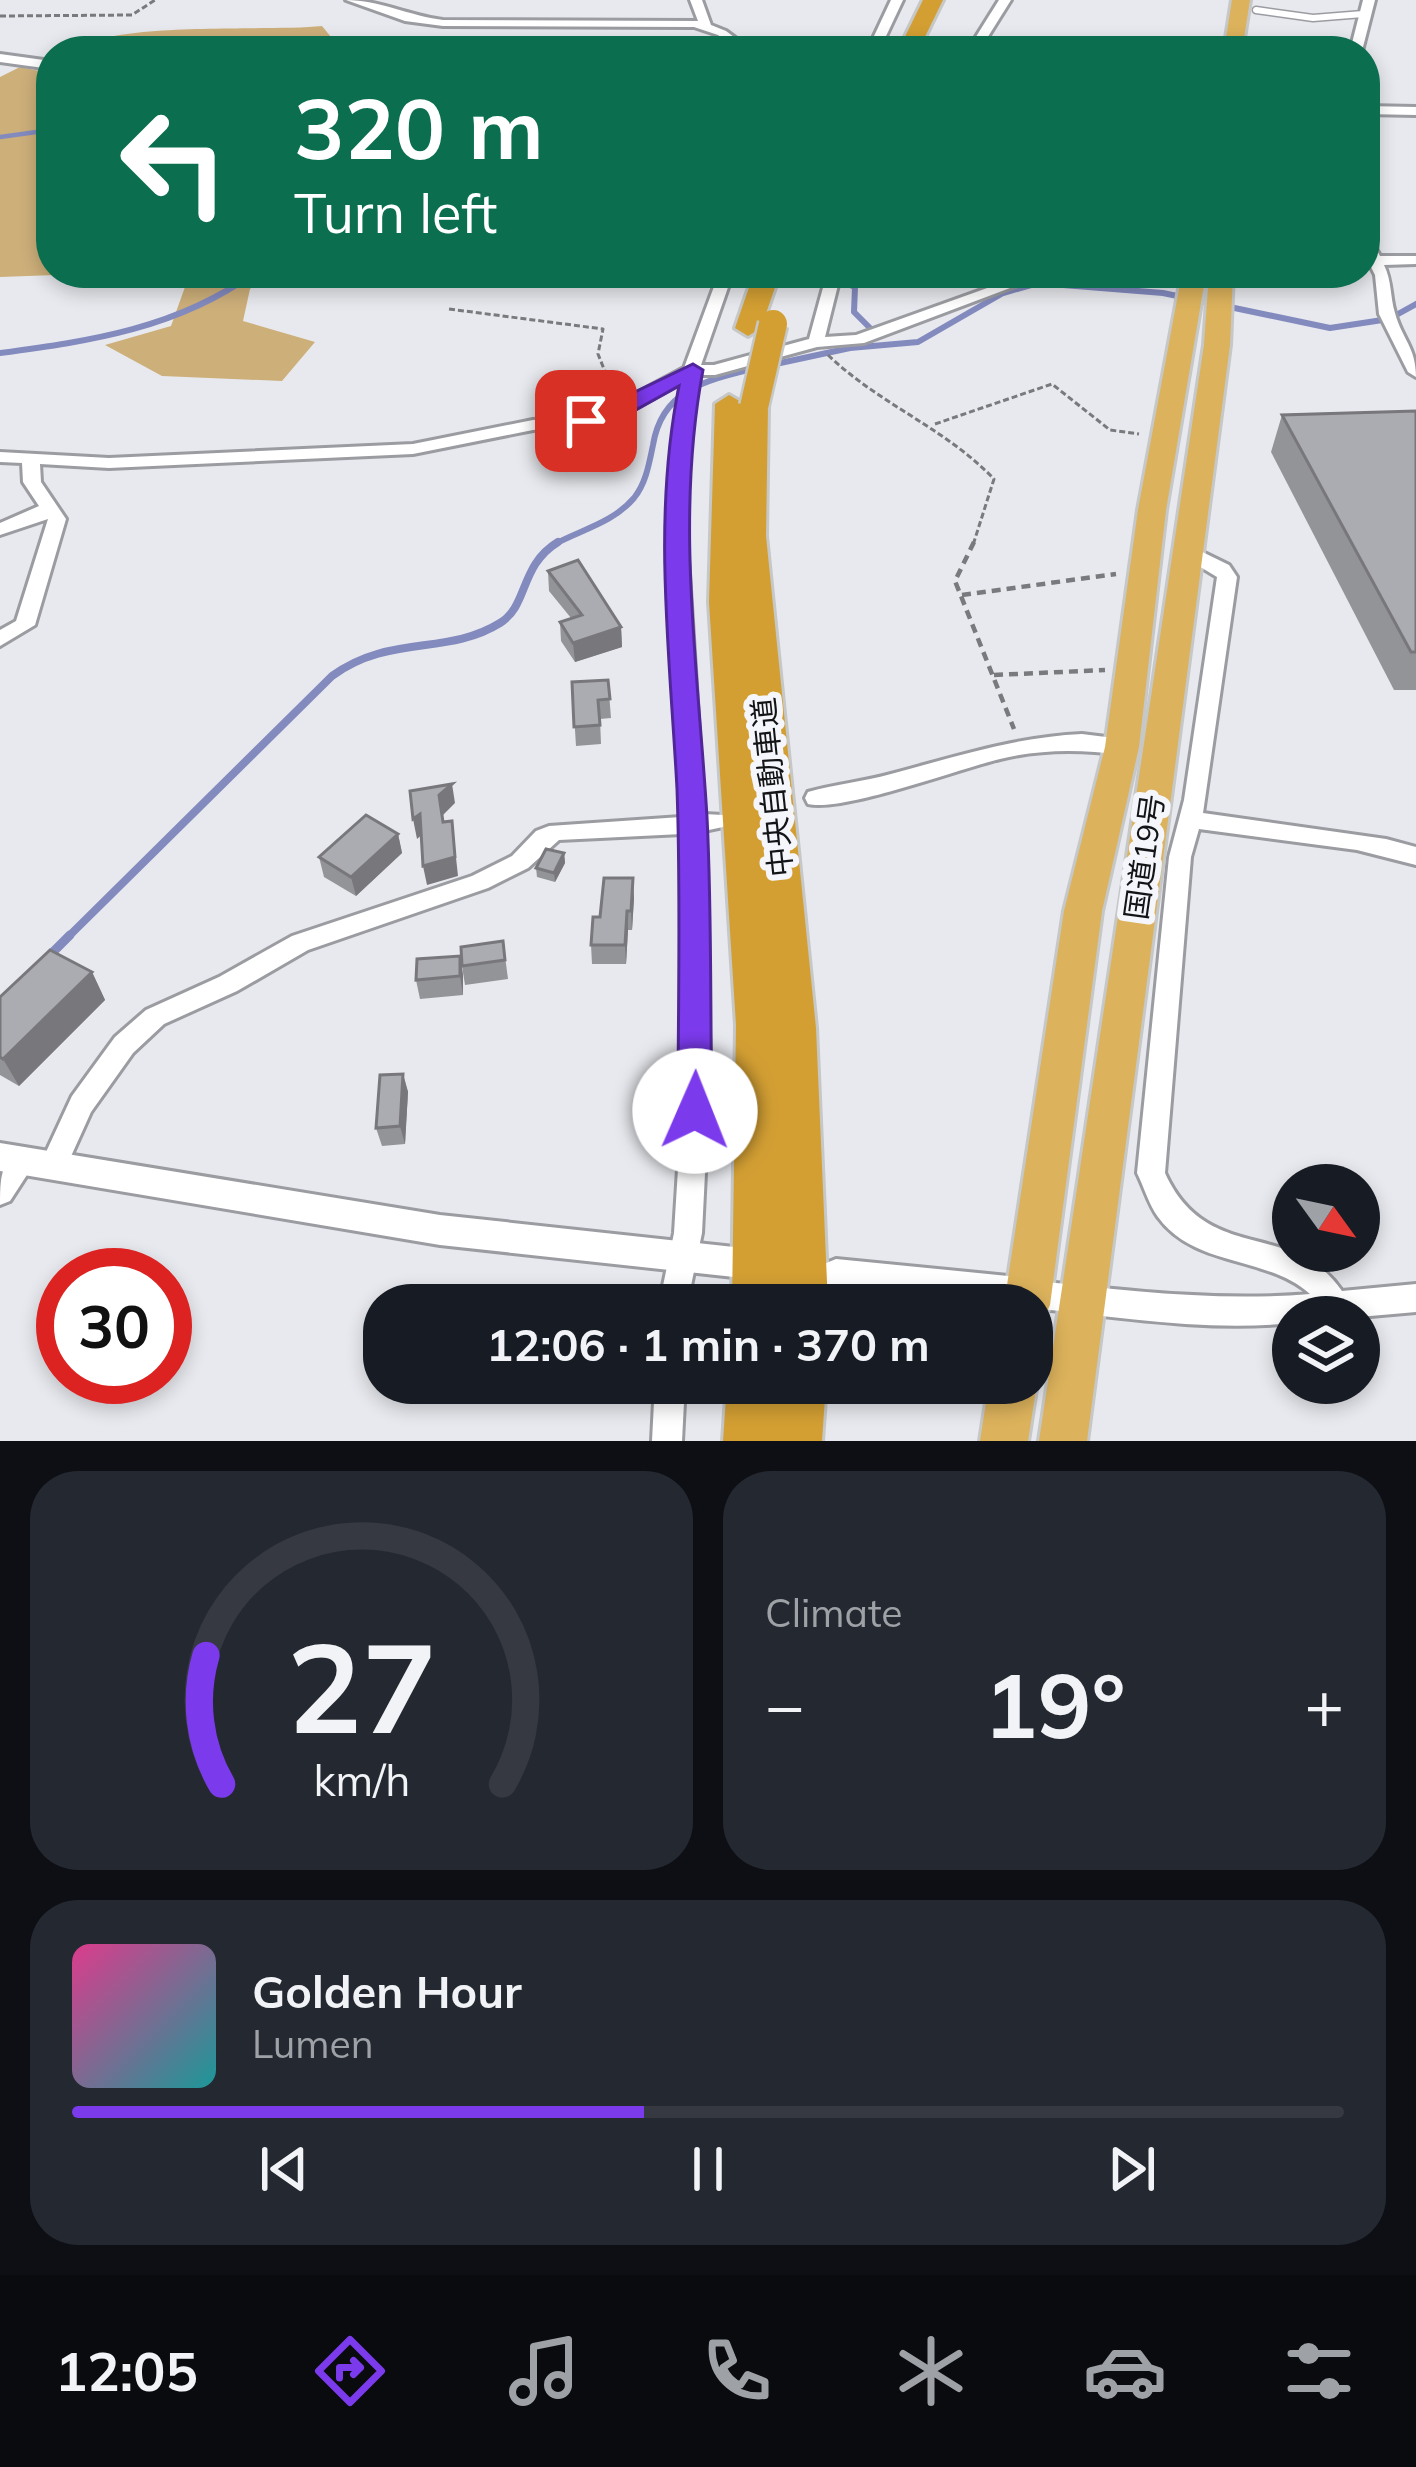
<!DOCTYPE html>
<meta charset="utf-8">
<style>
body{margin:0;font-family:Mulish,"Noto Sans JP",sans-serif;background:#242831;color:#f1f3f6;height:100vh;display:flex;flex-direction:column;font-size:45px;white-space:nowrap}
*{box-sizing:border-box;margin:0}
p{font-size:39px;color:#9ea1a6}
.icon{flex:none;width:66px;height:66px;fill:none;stroke:currentColor;stroke-width:2;stroke-linecap:round;stroke-linejoin:round}
.map{position:relative;height:1441px;overflow:hidden}
.drawer{display:flex;flex-direction:column;gap:30px;padding:30px;background:#0d0f14;flex:1}
.drawer>*{flex:none}
.banner{position:absolute;left:36px;top:36px;width:1344px;height:252px;border-radius:48px;box-shadow:0 6px 18px #0003;background:#0b6e4f;color:#fff;overflow:hidden}
.needle{width:78px;rotate:123deg}
.tools{position:absolute;left:1272px;top:1164px;display:grid;gap:24px}
.tools a{display:grid;place-items:center;width:108px;height:108px;border-radius:50%;background:#171b24;box-shadow:0 6px 18px #0003;font-size:60px}
.speed{position:absolute;left:36px;top:1248px;display:flex;gap:24px;font-size:60px;font-weight:700;text-align:center}
.speed>*{display:grid;place-content:center;width:156px;height:156px;border-radius:50%;background:#171b24;box-shadow:0 6px 18px #0003;line-height:1}
.speed .limit{border:18px solid #d22;background:#fff;color:#111}
.pin{position:absolute;display:grid;place-items:center;width:102px;height:102px;color:#fff;margin:-51px;border-radius:24px;box-shadow:0 6px 18px #0006}
.me{position:absolute;width:132px;margin:-66px;rotate:1deg;stroke-linejoin:round;filter:drop-shadow(0 0 9px #0008)}
.turn{display:flex;align-items:center;gap:42px;height:252px;padding:0 60px;font-size:54px}
.turn .icon{width:156px;height:156px;stroke-width:2.5}
.turn b{display:block;font-size:84px;line-height:102px}
.big{font-size:90px;font-weight:700;line-height:1.1}
.drawer .card{flex:1;display:flex;flex-direction:column;justify-content:center;gap:18px;min-width:0;padding:0 42px;border-radius:48px;background:#242831}
.drawer .dial{align-items:center;gap:0}
.dial svg{height:312px;overflow:visible;fill:none;stroke:#363941;stroke-width:7;stroke-linecap:round;text-anchor:middle}
.dial text{fill:#f1f3f6;stroke:none}
.song{display:flex;align-items:center;gap:36px}
.cover{width:144px;height:144px;border-radius:18px;background:linear-gradient(135deg,hsl(330 70% 55%),hsl(180 70% 35%))}
.played{height:12px;border-radius:6px;background:linear-gradient(90deg,#7c3aed 45%,#363941 45%)}
.keys{display:flex;justify-content:space-around;direction:ltr}
.heat{display:flex;justify-content:space-between;align-items:center;font-size:66px;direction:ltr}
.drawer .tiles{flex:1;display:grid;gap:30px;grid-template-columns:1fr 1fr}
.card:last-child{grid-column:span 2}
.trip{position:absolute;left:363px;top:1284px;width:690px;height:120px;border-radius:48px;background:#171b24;box-shadow:0 6px 18px #0003;font-weight:700;line-height:120px;text-align:center}
.tabs{display:flex;height:192px;justify-content:space-around;align-items:center;background:#090b0e;color:#9ea1a6}
.tabs .icon{width:84px;height:84px}
.tabs .on{color:#7c3aed}
.tabs b{font-size:54px;color:#f1f3f6}
.map>svg:first-child{display:block}
.forest{fill:#cdaf7a}
.lines{fill:none;stroke-linecap:round;stroke-linejoin:round}
.stream-far3{stroke:#838abe;stroke-width:4.5}
.stream-far2{stroke:#838abe;stroke-width:6}
.stream-far1{stroke:#838abe;stroke-width:8}
.stream{stroke:#838abe;stroke-width:9}
.service-casing{stroke:#9b9ca1;stroke-width:9}
.minor-casing{stroke:#9b9ca1;stroke-width:6}
.tertiary-casing{stroke:#9b9ca1;stroke-width:6}
.trunk-casing{stroke:#c6c7c7;stroke-width:6}
.motorway-casing{stroke:#c6c7c7;stroke-width:6}
.path-far1{stroke:#797a7d;stroke-width:3;stroke-dasharray:6 3;stroke-linecap:butt}
.path{stroke:#797a7d;stroke-width:4.5;stroke-dasharray:9 6;stroke-linecap:butt}
.service{stroke:#fff;stroke-width:6}
.minor{fill:#fff;fill-rule:evenodd}
.tertiary{fill:#fff;fill-rule:evenodd}
.trunk{fill:#dcb25c;fill-rule:evenodd}
.motorway{fill:#d39f33;fill-rule:evenodd}
.motorway-bridge-casing{stroke:#c6c7c7;stroke-width:33;stroke-linecap:butt}
.motorway-bridge{stroke:#d39f33;stroke-width:28}
.wall{fill:#939498}
.shaded-wall{fill:#78787c}
.building{fill:#abacb1;stroke:#78787c;stroke-width:3}
.route{fill:#7c3aed;stroke:#51269a;stroke-width:3}
.labels{text-anchor:middle;stroke-width:12;stroke-linejoin:round;paint-order:stroke}
.street-label{font-size:30px;fill:#131415;stroke:#f5f6fc}
</style>
<div class="map">
<svg width="1416" height="1441" viewBox="0 0 1416 1441">
<rect width="100%" height="100%" fill="#e8e9ee"/>
<g class="forest">
<path d="M322,26L340,48L72,51C113,20 264,32 322,26Z"/>
<path d="M20,67L44,72L51,67V273H111L0,277V77Z"/>
<path d="M190,273H266L250,289L243,321L315,342L282,381L162,376L105,345L171,326Z"/>
</g>
<g class="lines">
<path class="stream-far3" d="M0,137L51,130"/>
<g class="stream-far2">
<path d="M838,280L855,287L854,312L874,332"/>
<path d="M0,353C91,341 178,328 254,273"/>
<path d="M771,365L850,348L918,342L1003,293L1038,283L1163,293L1330,328L1389,319L1416,304"/>
<path d="M553,545C580,530 613,523 634,498C646,483 649,464 653,445C662,389 707,380 756,368"/>
</g>
<path class="stream-far1" d="M67,938L332,676C389,634 447,656 500,623C529,605 519,566 558,542"/>
<path class="stream" d="M50,955L70,935"/>
<g class="service-casing">
<path id="service" d="M1256,10L1313,18L1363,14"/>
</g>
<g class="minor-casing">
<g id="minor">
<path d="M346,0C379,0 410,16 443,20L698,21L690,0H702L711,25L726,31L742,43L821,47L827,51L739,50L718,35L694,27L443,26L405,21Z"/>
<path d="M891,0H903L879,51H867Z"/>
<path d="M999,0H1011L979,51H967Z"/>
<path d="M1363,0H1375L1362,51H1350Z"/>
<path d="M0,54L51,61V69L0,62Z"/>
<path d="M1365,106L1416,107V115L1365,114Z"/>
<path d="M1365,237L1370,238L1380,256H1416V264L1384,265C1392,281 1390,297 1395,313C1402,339 1416,347 1416,377L1408,372L1379,314L1375,275L1370,265H1365Z"/>
<path d="M719,273H733L701,365H714L809,339L827,273H841L825,337L856,335L1029,273H1050L864,343L817,347L715,375H699L688,441L685,509L704,814L723,815L726,821L723,827L704,831L710,1073L702,1233L687,1305H659L674,1233L684,1073L682,834L559,840L528,868L488,888L308,950L237,991L164,1024L133,1053L91,1112L63,1174L53,1177L43,1174L40,1165L72,1096L115,1037L146,1010L219,977L292,936L472,876L512,856L536,831L549,826L681,817C675,673 655,525 681,383L621,416L592,425L533,430L413,454L109,468L40,464L41,482L66,519L35,625L0,646V630L16,621L48,519L0,535V523L39,506L23,482L22,463L0,462V452L109,458L413,444L533,420L584,416L609,408L684,368Z"/>
<path d="M1186,544L1229,565L1237,577L1203,813L1386,839L1416,847V865L1357,850L1199,829L1191,857L1165,1173C1207,1266 1292,1218 1342,1291L1416,1284V1312L1359,1317H1293V1323C1206,1332 1119,1317 1032,1308V1305L1019,1304L1015,1294L1019,1284L1029,1280C1123,1290 1216,1302 1310,1294C1266,1255 1195,1268 1158,1217C1149,1205 1144,1187 1137,1173L1169,857L1184,800L1217,577L1179,554L1177,550L1179,546Z"/>
<path d="M1082,734L1122,739L1133,747L1122,755C1080,749 1041,749 1000,759C958,769 844,812 808,804L805,798L808,792C835,784 863,782 891,774C955,757 1015,737 1082,734Z"/>
<path d="M23,1149L33,1152L36,1161L10,1201L0,1205C0,1181 0,1158 23,1149Z"/>
<path d="M655,1383H685L682,1441H652Z"/>
</g>
</g>
<g class="tertiary-casing">
<g id="tertiary">
<path d="M0,1143L440,1215L734,1247L745,1251L750,1262L745,1273L734,1277L440,1245L0,1171Z"/>
<path d="M836,1259L1029,1278L1041,1283L1045,1294L1041,1305L1032,1309V1305H980L836,1291L824,1286L820,1275L824,1264Z"/>
</g>
</g>
<g class="trunk-casing">
<g id="trunk">
<path d="M1232,0H1250L1242,51H1224Z"/>
<path d="M1182,273H1206L1166,510L1139,747L1102,911L1050,1305L1043,1321L1032,1325V1305H1004L1064,911L1105,747L1138,510Z"/>
<path d="M1209,273H1233L1230,345L1087,1441H1039L1204,345Z"/>
<path d="M1032,1372L1037,1383L1028,1441H980L989,1383H1032Z"/>
</g>
</g>
<g class="motorway-casing">
<g id="motorway">
<path d="M923,0H943L918,51H898Z"/>
<path d="M754,273H780L761,328L748,336L735,328Z"/>
<path d="M729,395L743,403L764,401L768,407L766,536L816,1028L828,1305H732L736,1025L709,602L715,404Z"/>
<path d="M727,1383H826L822,1441H723Z"/>
</g>
</g>
<g class="path-far1">
<path d="M0,16L132,15L155,0"/>
<path d="M449,309L603,329L598,354L614,394"/>
<path d="M828,355C879,404 945,428 994,479L973,545"/>
<path d="M935,424L1052,384L1110,430L1139,434"/>
</g>
<g class="path">
<path d="M974,542L955,581L1014,729"/>
<path d="M962,595L1116,574"/>
<path d="M994,675L1105,670"/>
</g>
<use href="#service" class="service"/>
<use href="#minor" class="minor"/>
<use href="#tertiary" class="tertiary"/>
<use href="#trunk" class="trunk"/>
<use href="#motorway" class="motorway"/>
<g class="motorway-bridge-casing">
<path id="motorway-bridge" d="M754,407L773,324"/>
</g>
<use href="#motorway-bridge" class="motorway-bridge"/>
</g>
<g class="wall">
<path d="M1416,411V690H1394L1271,452L1282,415Z"/>
<path d="M548,571L621,627L622,647L575,662L561,641L560,622L571,618L549,591Z"/>
<path d="M608,680L611,718L600,719L601,744L576,746L572,682Z"/>
<path d="M398,834L402,853L356,896L324,877L319,857Z"/>
<path d="M564,853L565,863L555,882L537,877L536,868Z"/>
<path d="M634,898L632,930H628L626,964H592L591,945L600,917Z"/>
<path d="M503,941L508,979L465,985L462,966Z"/>
<path d="M460,956L463,975V995L420,999L416,980Z"/>
<path d="M92,972L105,1000L19,1086L0,1075V997Z"/>
<path d="M403,1074L408,1092L405,1144L382,1146L376,1128Z"/>
</g>
<g class="shaded-wall">
<path d="M621,627L622,647L575,662L573,643Z"/>
<path d="M452,784L455,803L443,815L439,795Z"/>
<path d="M420,814L424,833L417,839L413,819Z"/>
<path d="M452,821L458,876L427,885L423,866Z"/>
<path d="M398,834L402,853L356,896L351,877Z"/>
<path d="M564,853L565,863L555,882L554,873Z"/>
<path d="M633,878L634,898L632,930L631,911Z"/>
<path d="M627,911L628,930L626,964L625,945Z"/>
<path d="M460,956L463,975V995L460,976Z"/>
<path d="M92,972L105,1000L19,1086L3,1059Z"/>
<path d="M403,1074L408,1092L405,1144L400,1126Z"/>
</g>
<g class="building">
<path d="M1416,411V652H1411L1282,415Z"/>
<path d="M578,560L621,627L573,643L560,622L582,615L548,571Z"/>
<path d="M608,680L610,699L598,700L600,725L574,727L572,682Z"/>
<path d="M452,784L439,795L443,822L452,821L455,857L423,866L420,814L413,819L410,791Z"/>
<path d="M366,815L398,834L351,877L319,857Z"/>
<path d="M546,849L564,853L554,873L536,868Z"/>
<path d="M604,878H633L631,911H627L625,945H591L593,917H600Z"/>
<path d="M503,941L505,960L462,966L461,947Z"/>
<path d="M50,950L92,972L3,1059L0,1057V997Z"/>
<path d="M460,956V976L416,980L417,959Z"/>
<path d="M403,1074L400,1126L376,1128L380,1075Z"/>
</g>
<path class="route" d="M693,364L703,370C675,518 698,668 707,817C712,915 710,1013 712,1111L707,1122L695,1126L683,1122L678,1111C678,1004 681,896 677,789C670,656 652,518 679,386L623,417L586,428L575,421Z"/>
<g class="labels">
<g class="street-label">
<text transform="translate(773 787) rotate(-96)" y="10">中央自動車道</text>
<text transform="translate(1145 857) rotate(-82)" y="10">国道19号</text>
</g>
</g>
</svg>
<div class="tools">
<a><svg class="needle" viewBox="-14 -14 28 28"><path d="M0-13l5 13h-10z" fill="#e53935"/><path d="M0 13l5-13h-10z" fill="#9ea1a6"/></svg></a>
<a><svg class="icon" aria-label="layers" viewBox="0 0 24 24"><path d="M12 4l9 5-9 5-9-5zM3 14l9 5 9-5"/></svg></a>
</div>
<div class="speed"><div class="limit">30</div></div>
<div class="pin" style="left:586px;top:421px;background:#d93025"><svg class="icon" aria-label="arrive" viewBox="0 0 24 24"><path d="M6 21V4h12l-3 4 3 4H6"/></svg></div>
<svg class="me" style="left:695px;top:1111px" viewBox="-20 -20 40 40"><circle r="19" fill="#fff"/><path d="M0-13L10 11 0 6-10 11z" fill="#7c3aed"/></svg>
<div class="trip">12:06 · 1 min · 370 m</div>
<div class="banner">
<div class="turn"><svg class="icon" aria-label="left" viewBox="0 0 24 24"><path d="M17 20v-9H6M10 6l-5 5 5 5"/></svg><div><b>320 m</b>Turn left</div></div>
</div>
</div>
<section class="drawer">
<div class="tiles">
<div class="card dial"><svg viewBox="0 0 100 80">
<path d="M14 69A42 42 0 1 1 86 69"/>
<path d="M14 69A42 42 0 0 1 10 36" stroke="#7c3aed"/>
<text x="50" y="56" font-size="32" font-weight="700">27</text>
<text x="50" y="72" font-size="11">km/h</text>
</svg></div>
<div class="card"><p>Climate</p>
<div class="heat"><a>−</a><b class="big">19°</b><a>+</a></div>
</div>
<div class="card">
<div class="song"><i class="cover"></i><div><b>Golden Hour</b><p>Lumen</p></div></div>
<div class="played"></div>
<div class="keys"><svg class="icon" aria-label="previous" viewBox="0 0 24 24"><path d="M18 5L8 12l10 7zM5 5v14"/></svg><svg class="icon" aria-label="pause" viewBox="0 0 24 24"><path d="M8 5v14M16 5v14"/></svg><svg class="icon" aria-label="next" viewBox="0 0 24 24"><path d="M6 5l10 7-10 7zM19 5v14"/></svg></div>
</div>
</div>
</section>
<nav class="tabs">
<b>12:05</b>
<svg class="icon on" aria-label="directions" viewBox="0 0 24 24"><path d="M12 3l9 9-9 9-9-9zM9 14v-3h6M13 9l2 2-2 2"/></svg>
<svg class="icon" aria-label="music" viewBox="0 0 24 24"><path d="M9 18V5l10-2v13"/><circle cx="6" cy="18" r="3"/><circle cx="16" cy="16" r="3"/></svg>
<svg class="icon" aria-label="phone" viewBox="0 0 24 24"><path d="M5 4h4l2 5-3 2q2 4 5 5l2-3 5 2v4C11 20 4 13 5 4z"/></svg>
<svg class="icon" aria-label="climate" viewBox="0 0 24 24"><path d="M12 3v18M4 7l16 10M4 17L20 7"/></svg>
<svg class="icon" aria-label="car" viewBox="0 0 24 24"><path d="M5 17H2v-5l4-1 3-4h7l3 4 3 1v5h-3M9 17h6M6 11h13"/><circle cx="7" cy="17" r="2"/><circle cx="17" cy="17" r="2"/></svg>
<svg class="icon" aria-label="filters" viewBox="0 0 24 24"><path d="M4 7h16M4 17h16"/><circle cx="9" cy="7" r="2"/><circle cx="15" cy="17" r="2"/></svg>
</nav>
